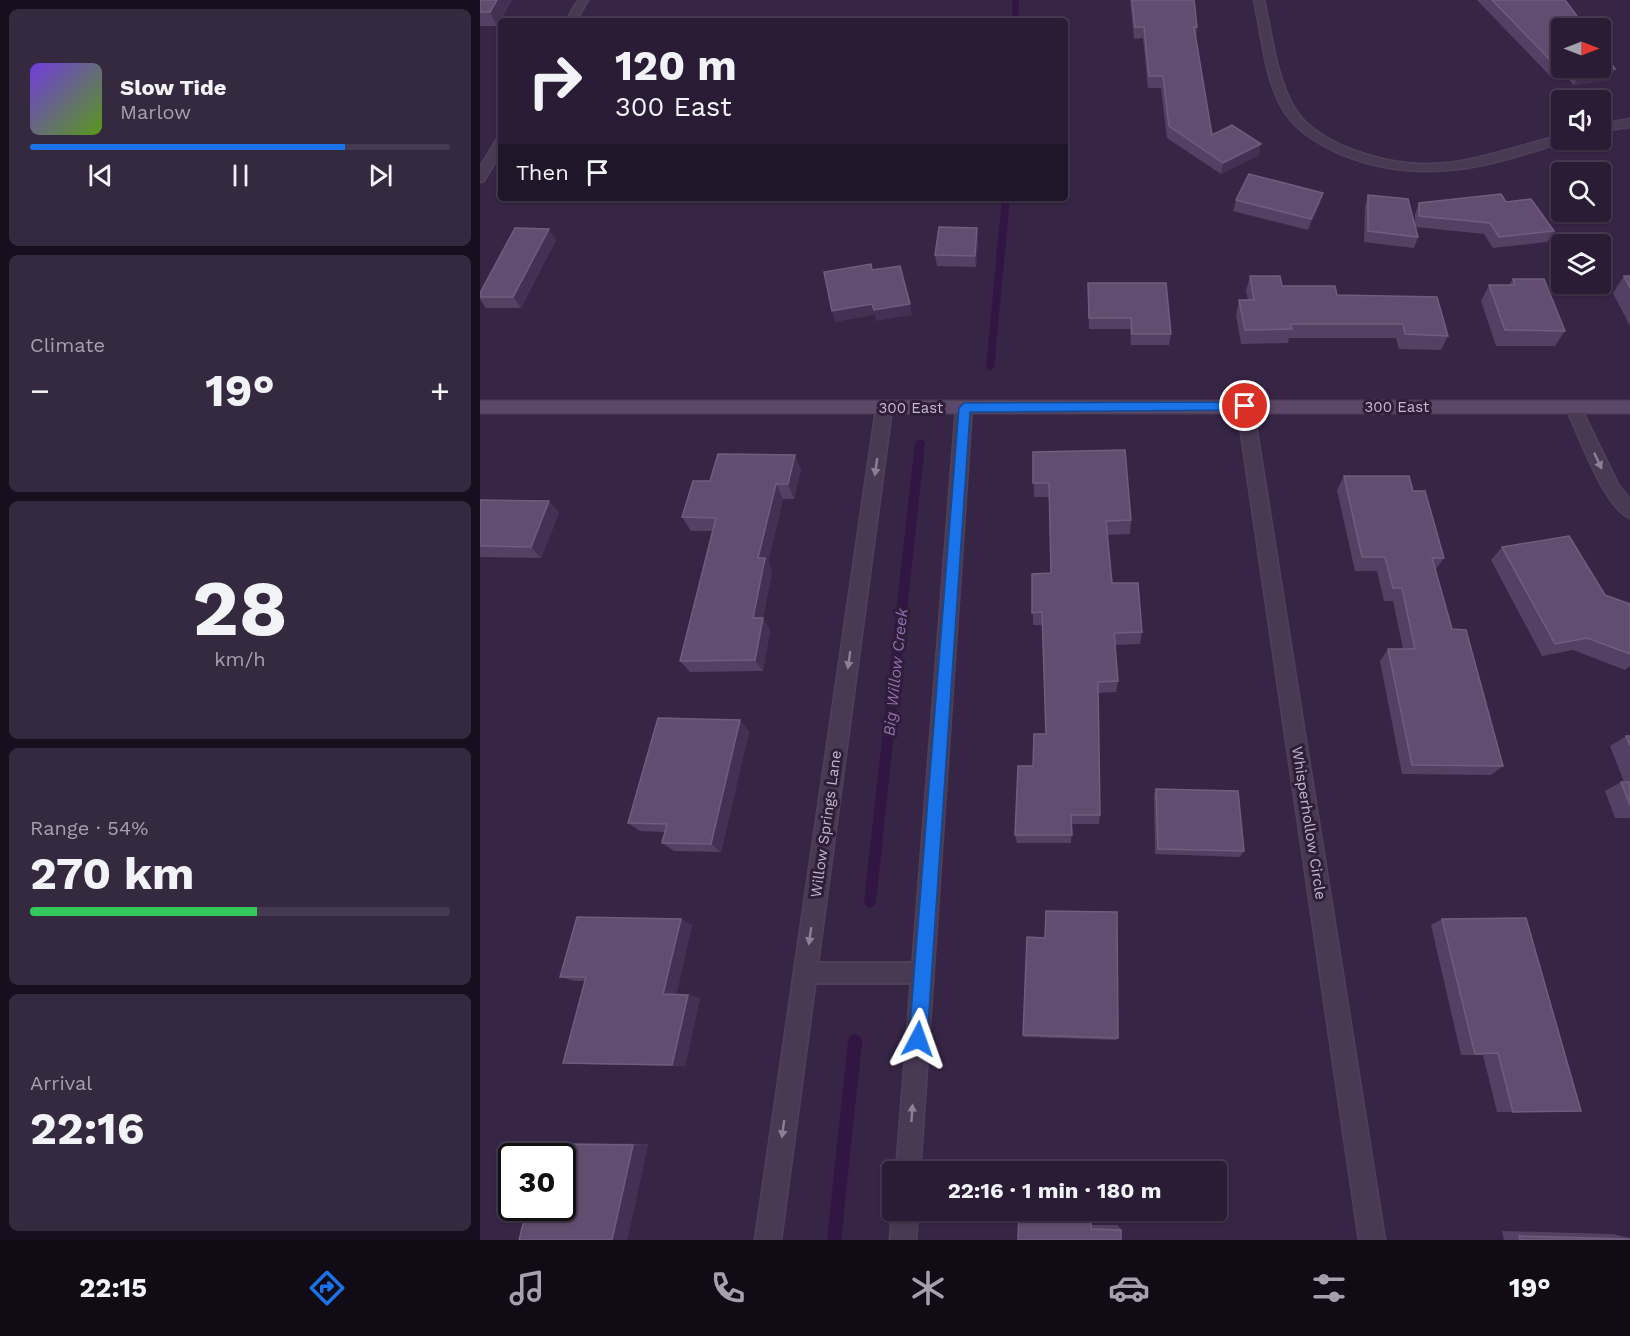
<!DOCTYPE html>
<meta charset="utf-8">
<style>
body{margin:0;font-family:"Work Sans",sans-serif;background:#352940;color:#f1f3f6;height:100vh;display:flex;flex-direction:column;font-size:22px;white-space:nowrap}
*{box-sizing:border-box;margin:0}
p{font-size:20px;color:#a5a1ac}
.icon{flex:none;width:33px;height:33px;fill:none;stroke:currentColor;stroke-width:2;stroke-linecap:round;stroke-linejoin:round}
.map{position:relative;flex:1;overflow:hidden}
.details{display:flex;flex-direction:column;gap:9px;padding:9px;background:#170f1d;width:480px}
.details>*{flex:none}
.guide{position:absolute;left:18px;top:18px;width:570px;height:183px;border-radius:6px;box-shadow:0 2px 4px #0004,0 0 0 2px #453a4f;background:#291c34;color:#f1f3f6;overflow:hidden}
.needle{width:39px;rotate:90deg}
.fabs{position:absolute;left:1071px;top:18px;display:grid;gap:12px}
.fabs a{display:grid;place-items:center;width:60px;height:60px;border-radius:6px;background:#291c34;box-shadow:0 2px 4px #0004,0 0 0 2px #453a4f;font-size:30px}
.speed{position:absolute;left:18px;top:1143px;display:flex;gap:12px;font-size:30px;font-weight:700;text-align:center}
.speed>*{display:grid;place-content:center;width:78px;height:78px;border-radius:50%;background:#291c34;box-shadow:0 2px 4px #0004,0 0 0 2px #453a4f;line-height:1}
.speed .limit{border:3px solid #111;border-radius:9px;background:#fff;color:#111}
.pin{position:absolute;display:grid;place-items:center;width:51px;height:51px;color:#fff;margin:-26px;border:3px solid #fff;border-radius:50%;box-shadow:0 2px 6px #0007}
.me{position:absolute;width:66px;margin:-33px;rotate:4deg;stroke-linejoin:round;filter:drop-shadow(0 0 4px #0008)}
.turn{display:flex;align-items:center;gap:21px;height:126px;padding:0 18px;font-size:27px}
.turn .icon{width:78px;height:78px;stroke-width:2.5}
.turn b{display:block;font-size:42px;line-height:51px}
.then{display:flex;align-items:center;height:57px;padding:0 18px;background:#0003;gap:12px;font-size:22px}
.big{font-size:45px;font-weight:700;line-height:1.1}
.details .tile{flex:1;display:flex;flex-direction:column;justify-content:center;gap:9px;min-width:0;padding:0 21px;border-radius:9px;background:#352940}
.details .dial{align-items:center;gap:0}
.dial b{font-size:78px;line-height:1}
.song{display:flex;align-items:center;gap:18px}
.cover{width:72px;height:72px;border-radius:9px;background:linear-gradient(135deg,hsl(260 70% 55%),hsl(90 70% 35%))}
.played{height:6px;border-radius:3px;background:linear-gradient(90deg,#1a73e8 75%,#453a4f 75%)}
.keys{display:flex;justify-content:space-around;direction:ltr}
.heat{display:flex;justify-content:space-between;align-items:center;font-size:33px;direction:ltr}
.charge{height:9px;border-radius:4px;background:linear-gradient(90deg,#34c759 54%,#453a4f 0)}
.trip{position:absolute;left:402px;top:1161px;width:345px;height:60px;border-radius:6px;background:#291c34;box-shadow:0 2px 4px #0004,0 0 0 2px #453a4f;font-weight:700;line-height:60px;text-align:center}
.tabs{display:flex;height:96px;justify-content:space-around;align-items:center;background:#100b15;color:#a5a1ac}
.tabs .icon{width:42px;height:42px}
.tabs .selected{color:#1a73e8}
.tabs b{font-size:27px;color:#f1f3f6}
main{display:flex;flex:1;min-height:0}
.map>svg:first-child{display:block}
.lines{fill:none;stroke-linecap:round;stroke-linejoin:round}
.stream{fill:#311644;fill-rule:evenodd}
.lane-casing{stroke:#4f405a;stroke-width:4}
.street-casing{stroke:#4f405a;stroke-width:3}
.secondary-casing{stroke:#4f405a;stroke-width:3}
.lane{fill:#493a54;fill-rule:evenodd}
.street{fill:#493a54;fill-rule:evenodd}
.secondary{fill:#5b4767;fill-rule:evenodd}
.wall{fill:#544063}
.shaded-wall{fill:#443052}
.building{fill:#614d6f;stroke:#705d7e;stroke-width:1.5}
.oneway{fill:#8d7f97}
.route{fill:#1a73e8;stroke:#114b97;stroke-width:1.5}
.labels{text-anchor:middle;stroke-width:6;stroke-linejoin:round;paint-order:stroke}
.street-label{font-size:15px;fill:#c5b7ce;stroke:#2e1e3a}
.water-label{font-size:16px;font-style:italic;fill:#926eaf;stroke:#2e1e3a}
</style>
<main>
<section class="details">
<div class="tile">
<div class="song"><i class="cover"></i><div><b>Slow Tide</b><p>Marlow</p></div></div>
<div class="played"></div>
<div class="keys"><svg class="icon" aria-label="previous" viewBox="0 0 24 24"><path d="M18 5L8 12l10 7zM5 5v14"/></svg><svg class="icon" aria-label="pause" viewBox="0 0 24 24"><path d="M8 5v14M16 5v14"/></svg><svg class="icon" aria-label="next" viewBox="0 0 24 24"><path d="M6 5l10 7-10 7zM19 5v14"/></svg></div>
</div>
<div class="tile"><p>Climate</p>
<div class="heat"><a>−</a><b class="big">19°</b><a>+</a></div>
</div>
<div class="tile dial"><b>28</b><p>km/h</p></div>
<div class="tile"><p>Range · 54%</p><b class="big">270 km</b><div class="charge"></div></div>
<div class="tile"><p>Arrival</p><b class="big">22:16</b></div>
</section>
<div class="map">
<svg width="1150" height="1240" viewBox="0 0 1150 1240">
<rect width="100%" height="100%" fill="#372545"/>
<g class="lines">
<g class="stream">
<path d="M533,0H539L538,21H532Z"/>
<path d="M522,198H530L514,368L510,371L506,368Z"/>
<path d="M440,439L445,442L396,902L394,906L390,908L386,906L384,902L435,442Z"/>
<path d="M375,1034L380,1036L382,1041L361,1240H347L368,1041L370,1036Z"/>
</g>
<g class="lane-casing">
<path id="lane" d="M325,963H443L450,966L453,973L450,980L443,983H325L318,980L315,973L318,966Z"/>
</g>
<g class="street-casing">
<g id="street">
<path d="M98,0H108L96,21H86Z"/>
<path d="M774,0H784C792,35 796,78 815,109C826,127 847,139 865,147C951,182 999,156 1082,135V140H1087C1074,146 1058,150 1044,154C982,174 922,179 861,154C840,145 819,133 806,114C785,83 782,36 774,0Z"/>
<path d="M1150,119V127L1120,131V124Z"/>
<path d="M21,138V152L4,181L0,182V167L17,139Z"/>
<path d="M765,400L773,406L905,1240H879L757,406Z"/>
<path d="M484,402L492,408L440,1172H416L476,408Z"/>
<path d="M1094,402L1099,404L1139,486L1150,499V518C1125,509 1098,433 1086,408Z"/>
<path d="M404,403L412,409L301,1240H275L396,409Z"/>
<path d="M412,1210H438L436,1240H410Z"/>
</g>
</g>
<g class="secondary-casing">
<rect id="secondary" x="0" y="401" width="1150" height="12"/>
</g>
<use href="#lane" class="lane"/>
<use href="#street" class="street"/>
<use href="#secondary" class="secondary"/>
</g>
<g class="wall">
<path d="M0,0H32L17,26H0Z"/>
<path d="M650,0H714L717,27L716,37L732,135L779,155L741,174L687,138L681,88H668L663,38L654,39Z"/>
<path d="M997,0H1085L1082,68H1120L1129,80L1094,85L1087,78L1073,79Z"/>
<path d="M888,195L935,223V214L939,203L1026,202L1074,231L1067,242L1013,248L1004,234L936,227L938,237L934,248L884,242L885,206Z"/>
<path d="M756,200L840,204L828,230L753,211Z"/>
<path d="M498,239L496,267L457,266L455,255Z"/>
<path d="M76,240L41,308H6L0,299V293Z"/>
<path d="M770,276L802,286L857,295L968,336L961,350L919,349L916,338H809L808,343L761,344L756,315L759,300H768L766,291Z"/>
<path d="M1144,276H1150V326L1133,293Z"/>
<path d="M1033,279L1085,331L1075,346H1016L1001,301L1009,285H1029Z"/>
<path d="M608,283L691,334L689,345H651L650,329H609Z"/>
<path d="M553,452L651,520L650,534L627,535L632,583L662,632L660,644L635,645L638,681L636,692L618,693L620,815L619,824H592L591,843H537L535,835L553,766L566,734L563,625H553L552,574L571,573L569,497H554Z"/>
<path d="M321,469L314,499H303L288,562L292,571L283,619L290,630L283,671L210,672L200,661L232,531H211L202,517L230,481Z"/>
<path d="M864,476L933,491L964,558L955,570L972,629L1023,766L1011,775L922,774L900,661L908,649H923L913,601H904L897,571H875L857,490Z"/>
<path d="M0,500L69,501L79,513L61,558L0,557Z"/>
<path d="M1022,547L1125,595L1150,604V666L1145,670L1093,650L1062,656L1011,560Z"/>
<path d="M269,731L241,852L194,851L182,843L185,832L160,831L148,823Z"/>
<path d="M1146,736H1150V818H1135L1125,791L1141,782H1144L1130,746Z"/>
<path d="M676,789L764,851L760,857L675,854L674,795Z"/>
<path d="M201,919L212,925L196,994L208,995L220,998L205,1066L99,1064L83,1063L105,981H95L80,977Z"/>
<path d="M962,919L1101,1111L1017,1112L1003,1055H981L951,925Z"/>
<path d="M543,1035L638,1038L636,1040L544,1037Z"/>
<path d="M82,1143L168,1144L147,1240H39L64,1144Z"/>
<path d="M539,1210L611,1225H638L641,1230V1240Z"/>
<path d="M1022,1231L1133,1234L1150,1238V1240H1024Z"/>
</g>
<g class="shaded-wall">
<path d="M17,0H32L17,26L10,12Z"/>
<path d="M1078,68H1092L1087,78L1073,79Z"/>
<path d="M1135,69L1129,80L1094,85L1099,73Z"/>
<path d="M781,144L779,155L741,174L743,163Z"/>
<path d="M843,193L840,204L828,230L831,219Z"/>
<path d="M497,228L498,239L496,267L495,256Z"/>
<path d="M69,229L76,240L41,308L33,297Z"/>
<path d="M392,304H430L432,315L396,321L395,315L355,322L352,311Z"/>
<path d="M315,455L321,469L314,499L308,484Z"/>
<path d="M296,484L303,499L288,562L292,571L283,619L290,630L283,671L275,660L273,618L278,558Z"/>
<path d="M69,501L79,513L61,558L51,547Z"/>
<path d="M260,720L269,731L241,852L231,844Z"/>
<path d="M201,919L212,925L196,998L183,994Z"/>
<path d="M208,995L220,998L205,1066L192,1065Z"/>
<path d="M168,1144L147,1240H132L153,1145Z"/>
</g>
<g class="building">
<path d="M0,0H17L10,12H0Z"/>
<path d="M652,0H714L717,27H714L732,135L752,125L781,144L743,163L689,126L683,76H669L664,27H655Z"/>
<path d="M1012,0H1085L1106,28H1082V68H1078Z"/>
<path d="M1120,48L1135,69L1099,73L1093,68H1120Z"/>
<path d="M769,174L843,193L831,219L756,200Z"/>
<path d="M1021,194L1026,202L1051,199L1074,231L1019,237L1010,223L939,216V203Z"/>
<path d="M888,195L928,199L938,237L888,231Z"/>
<path d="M459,227L497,228L495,256L455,255Z"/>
<path d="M35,228L69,229L33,297H0V293Z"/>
<path d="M391,264L392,270L420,266L430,304L394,310L392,304L352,311L344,272Z"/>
<path d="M770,276H800L802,286H855L857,295L957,297L968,336L925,334L923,324H810L812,329L765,330L759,300H774Z"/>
<path d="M1144,276H1150V288Z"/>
<path d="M1033,279H1064L1085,331L1025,330L1009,285H1035Z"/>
<path d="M608,283H686L691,334H652L651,318H609Z"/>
<path d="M645,450L651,520L626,521L632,583H658L662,632L634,633L638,681L618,682L620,815H591L592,835H535L538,766H553L554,734H566L562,612L552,613V574L571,573L569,483H553V452Z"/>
<path d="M238,454L315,455L308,484H296L278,558H285L273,618H283L275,660L200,661L236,518L202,517L213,481H230Z"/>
<path d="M864,476H929L933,491H945L964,558H952L972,629L986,630L1023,766L932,765L908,649H935L922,588H913L905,557H882Z"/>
<path d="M0,500L69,501L51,547L0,546Z"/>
<path d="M1089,536L1125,595L1150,604V654L1107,638L1075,644L1022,547Z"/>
<path d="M178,718L260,720L231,844L182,843L187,824L148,823Z"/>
<path d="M1146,736H1150V746Z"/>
<path d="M1141,782H1150V805Z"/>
<path d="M676,789L758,791L764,851L678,849Z"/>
<path d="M566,911L637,912L638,1038L543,1035L547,937L565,938Z"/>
<path d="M97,917L201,919L183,994L208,995L192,1065L83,1063L106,977H80Z"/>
<path d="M1046,918L1101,1111L1033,1112L1018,1053L995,1054L962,919Z"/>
<path d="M64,1144L153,1145L132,1240H39L47,1208H82V1156H61Z"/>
<path d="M539,1210H611V1229L641,1230V1240H538Z"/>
<path d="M1039,1236L1150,1239V1240H1040Z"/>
</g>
<defs><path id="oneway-solid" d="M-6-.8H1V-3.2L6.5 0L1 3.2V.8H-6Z" transform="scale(1.5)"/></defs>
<g class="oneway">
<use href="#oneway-solid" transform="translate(1118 461) rotate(65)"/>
<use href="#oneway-solid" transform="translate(396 467) rotate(98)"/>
<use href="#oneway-solid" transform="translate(369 660) rotate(98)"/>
<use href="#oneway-solid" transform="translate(330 936) rotate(98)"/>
<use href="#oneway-solid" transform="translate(432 1113) rotate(-86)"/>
<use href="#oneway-solid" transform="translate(303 1129) rotate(98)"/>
</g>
<path class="route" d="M765,402L771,406L765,410L490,412L447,1039L444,1045L438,1048L432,1045L429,1039L479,408L484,403Z"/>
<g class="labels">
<g class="street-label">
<text x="917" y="412">300 East</text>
<text x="431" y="413">300 East</text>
<text transform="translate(829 823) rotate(81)" y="5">Whisperhollow Circle</text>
<text transform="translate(346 824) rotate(-82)" y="5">Willow Springs Lane</text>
</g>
<g class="water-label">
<text transform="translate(415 672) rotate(-84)" y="6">Big Willow Creek</text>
</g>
</g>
</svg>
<div class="fabs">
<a><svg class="needle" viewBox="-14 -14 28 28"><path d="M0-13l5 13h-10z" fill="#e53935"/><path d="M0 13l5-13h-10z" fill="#a5a1ac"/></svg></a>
<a><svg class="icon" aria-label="sound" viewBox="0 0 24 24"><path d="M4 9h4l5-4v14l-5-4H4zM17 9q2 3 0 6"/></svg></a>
<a><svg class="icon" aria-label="search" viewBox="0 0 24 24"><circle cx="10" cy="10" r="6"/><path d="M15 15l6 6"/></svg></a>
<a><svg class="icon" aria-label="layers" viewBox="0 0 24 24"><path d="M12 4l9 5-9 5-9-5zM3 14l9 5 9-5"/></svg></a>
</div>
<div class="speed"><div class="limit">30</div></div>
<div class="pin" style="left:765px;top:406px;background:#d93025"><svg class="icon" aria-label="arrive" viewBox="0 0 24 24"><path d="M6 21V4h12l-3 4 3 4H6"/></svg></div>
<svg class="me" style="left:438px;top:1039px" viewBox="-20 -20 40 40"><path d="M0-17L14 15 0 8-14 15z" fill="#1a73e8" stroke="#fff" stroke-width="4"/></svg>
<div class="trip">22:16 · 1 min · 180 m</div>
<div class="guide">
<div class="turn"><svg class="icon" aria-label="right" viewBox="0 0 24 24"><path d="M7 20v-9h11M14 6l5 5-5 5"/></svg><div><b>120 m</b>300 East</div></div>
<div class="then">Then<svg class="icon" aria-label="arrive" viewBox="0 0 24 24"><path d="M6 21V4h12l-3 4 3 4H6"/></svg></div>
</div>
</div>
</main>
<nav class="tabs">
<b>22:15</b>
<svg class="icon selected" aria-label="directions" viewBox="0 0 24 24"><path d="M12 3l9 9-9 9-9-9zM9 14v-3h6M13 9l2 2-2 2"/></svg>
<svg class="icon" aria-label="music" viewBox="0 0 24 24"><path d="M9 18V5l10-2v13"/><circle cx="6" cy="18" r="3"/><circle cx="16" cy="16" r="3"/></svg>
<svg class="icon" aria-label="phone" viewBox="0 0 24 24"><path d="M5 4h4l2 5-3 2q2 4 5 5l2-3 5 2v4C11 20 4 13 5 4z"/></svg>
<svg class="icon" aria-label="climate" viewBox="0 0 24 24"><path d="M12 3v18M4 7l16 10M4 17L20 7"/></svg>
<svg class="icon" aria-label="car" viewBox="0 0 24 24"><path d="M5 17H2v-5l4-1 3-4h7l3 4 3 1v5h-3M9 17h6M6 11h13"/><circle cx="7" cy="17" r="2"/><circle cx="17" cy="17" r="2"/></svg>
<svg class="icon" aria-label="filters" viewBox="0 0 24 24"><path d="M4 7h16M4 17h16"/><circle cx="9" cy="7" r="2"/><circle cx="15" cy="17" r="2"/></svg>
<b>19°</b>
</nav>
